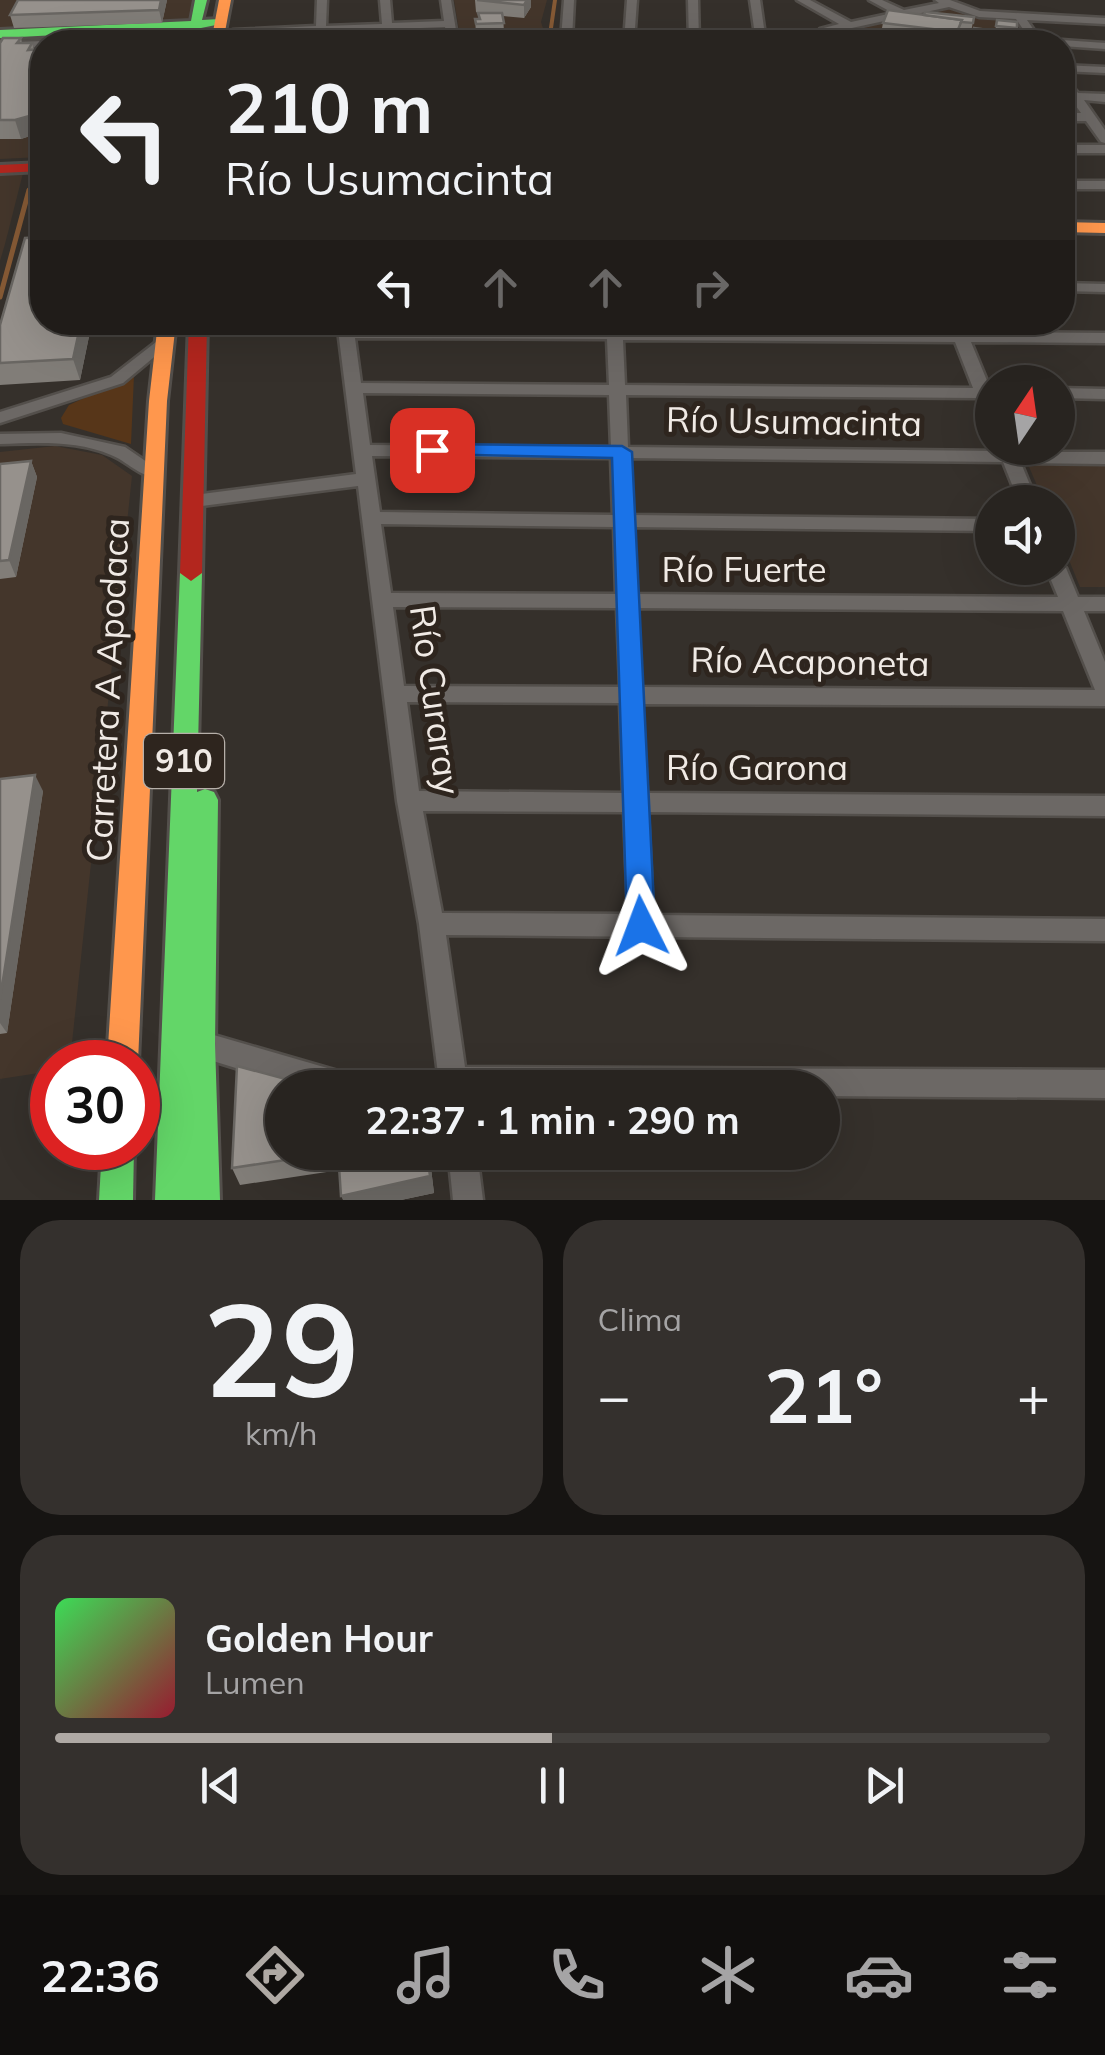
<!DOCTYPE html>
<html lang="es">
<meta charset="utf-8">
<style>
body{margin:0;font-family:Mulish,sans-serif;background:#34302d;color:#f1f3f6;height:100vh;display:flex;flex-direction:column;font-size:38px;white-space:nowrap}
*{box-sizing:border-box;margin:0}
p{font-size:32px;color:#a5a4a5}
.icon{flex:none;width:55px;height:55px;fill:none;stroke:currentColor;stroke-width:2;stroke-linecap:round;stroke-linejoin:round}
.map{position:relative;height:1200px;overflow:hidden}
.sheet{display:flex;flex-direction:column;gap:20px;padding:20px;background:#161412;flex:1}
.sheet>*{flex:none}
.top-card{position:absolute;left:30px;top:30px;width:1045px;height:305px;border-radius:40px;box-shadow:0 10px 40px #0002,0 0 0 2px #44413e;background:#282420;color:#f1f3f6;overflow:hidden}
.needle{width:65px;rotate:13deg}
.tools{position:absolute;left:975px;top:365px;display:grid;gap:20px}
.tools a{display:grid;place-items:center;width:100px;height:100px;border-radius:50%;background:#282420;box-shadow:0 10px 40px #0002,0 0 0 2px #44413e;font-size:50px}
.speed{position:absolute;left:30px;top:1040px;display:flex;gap:20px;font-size:50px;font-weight:700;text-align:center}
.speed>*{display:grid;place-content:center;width:130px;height:130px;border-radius:50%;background:#282420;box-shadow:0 10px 40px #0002,0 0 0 2px #44413e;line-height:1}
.speed .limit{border:15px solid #d22;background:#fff;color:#111}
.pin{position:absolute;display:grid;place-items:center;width:85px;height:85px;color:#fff;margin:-42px;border-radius:20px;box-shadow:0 5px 15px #0006}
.me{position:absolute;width:110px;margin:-55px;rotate:357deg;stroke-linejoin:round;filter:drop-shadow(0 0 8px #0008)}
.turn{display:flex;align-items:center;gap:35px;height:210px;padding:0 30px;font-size:45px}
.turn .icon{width:130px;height:130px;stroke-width:2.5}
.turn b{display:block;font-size:70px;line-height:85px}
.lanes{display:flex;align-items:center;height:95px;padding:0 30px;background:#0003;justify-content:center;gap:50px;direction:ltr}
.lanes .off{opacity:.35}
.big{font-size:75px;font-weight:700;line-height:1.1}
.sheet .widget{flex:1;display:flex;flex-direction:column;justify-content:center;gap:15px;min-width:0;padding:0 35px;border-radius:40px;background:#34302d}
.sheet .dial{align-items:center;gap:0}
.dial b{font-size:130px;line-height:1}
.song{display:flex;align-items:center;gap:30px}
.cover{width:120px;height:120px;border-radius:15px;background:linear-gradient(135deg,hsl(130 70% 55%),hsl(350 70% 35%))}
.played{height:10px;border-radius:5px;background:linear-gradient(90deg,#afa9a4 50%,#44413e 50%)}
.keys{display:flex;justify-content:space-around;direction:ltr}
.heat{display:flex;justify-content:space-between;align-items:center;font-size:55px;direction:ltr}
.sheet .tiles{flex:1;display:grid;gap:20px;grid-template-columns:1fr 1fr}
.widget:last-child{grid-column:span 2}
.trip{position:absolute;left:265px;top:1070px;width:575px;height:100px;border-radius:50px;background:#282420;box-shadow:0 10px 40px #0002,0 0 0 2px #44413e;font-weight:700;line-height:100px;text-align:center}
.tabs{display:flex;height:160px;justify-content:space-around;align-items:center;background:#100e0d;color:#a5a4a5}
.tabs .icon{width:70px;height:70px}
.tabs .selected{color:#afa9a4}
.tabs b{font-size:45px;color:#f1f3f6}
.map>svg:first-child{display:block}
.built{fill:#44362b}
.green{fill:#573619}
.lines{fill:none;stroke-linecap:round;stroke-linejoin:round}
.stream-far1{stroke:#865a35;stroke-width:4}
.stream{stroke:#865a35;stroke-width:5}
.street-casing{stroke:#534f4b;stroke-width:5}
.fast-casing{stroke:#534f4b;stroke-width:6}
.slow-casing{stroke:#534f4b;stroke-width:6}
.jam-casing{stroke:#534f4b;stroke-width:6}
.street{fill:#6c6865;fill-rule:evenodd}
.fast{fill:#63d668;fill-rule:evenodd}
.slow{fill:#ff974d;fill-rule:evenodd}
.jam{fill:#b3261e;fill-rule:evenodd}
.wall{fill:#817d78}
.shaded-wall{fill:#696662}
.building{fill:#96918c;stroke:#696662;stroke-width:2.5}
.route{fill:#1a73e8;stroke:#114b97;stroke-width:2.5}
.labels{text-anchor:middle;stroke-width:10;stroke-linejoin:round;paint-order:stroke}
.shield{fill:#2e251e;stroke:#b6afa9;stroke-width:2.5}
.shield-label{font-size:32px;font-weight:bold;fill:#f0eae5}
.street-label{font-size:35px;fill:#f0eae5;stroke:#2e251e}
</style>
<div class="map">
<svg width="1105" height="1200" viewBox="0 0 1105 1200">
<rect width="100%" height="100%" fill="#35302b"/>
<g class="built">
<path d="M0,0H199L190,42H42V157L0,159Z"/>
<path d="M454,0H547L541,22L546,38L461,42Z"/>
<path d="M947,7L974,16L1007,18L1025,42H844L850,29Z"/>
<path d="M23,173L5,244L0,261V174Z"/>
<path d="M55,446L102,455L132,476L70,1062H52V1071L0,1079V452Z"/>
<path d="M1027,462H1105V587H1080L1058,533V502H1044Z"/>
</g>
<path class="green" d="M134,375L131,444L63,424L61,418L69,405Z"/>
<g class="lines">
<g class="stream-far1">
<path d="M555,0L551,28L555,42"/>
<path d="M28,193L42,181"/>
</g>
<path class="stream" d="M0,297L29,190"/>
<g class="street-casing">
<g id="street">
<path d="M317,0H327L326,26L382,24L380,0H390L392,23L444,21L441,0H451L458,42H448L445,27L233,36L228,33L233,30L316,26Z"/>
<path d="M564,0H574L572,39H596L601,42H541L546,39H561Z"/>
<path d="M627,0H637L634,42H624Z"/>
<path d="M688,0H698L699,42H689Z"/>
<path d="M750,0H760L766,42H756Z"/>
<path d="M797,0H810L851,22L893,13L869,0H882L904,10L939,3L935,0H950L980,11L1105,18V24L1027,20L1042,42H1032L1016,19L979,17L949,7L824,34L820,33V29L839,24Z"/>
<path d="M223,33V37L219,38L63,42L68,39Z"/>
<path d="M1062,40L1105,43V49L1062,46V42H1057Z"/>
<path d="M42,42V47L0,49V43L42,41L46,42Z"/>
<path d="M1062,65L1105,67V73L1062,71Z"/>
<path d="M1062,75L1078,93L1105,94V102L1084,100L1105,130V143L1101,142L1086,121H1062V113H1081L1062,87Z"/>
<rect x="1062" y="145" width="43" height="8"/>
<rect x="1062" y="181" width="43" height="8"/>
<path d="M1062,283L1105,284V292L1062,291Z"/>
<path d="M337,322H353L354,328L607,330L606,322H622V330L951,332L947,322H963L967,332L1105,333V343L971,342L990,388H992V420L984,415L977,398L626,395L628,447L998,451V448H1014L1016,452H1105V464L1021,463L1037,502H1019L1003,462L629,458L632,515L992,519V531L633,527L636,594L1058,597L1046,568H1058V562L1066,568L1078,597H1105V611H1084L1105,662V706L642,704L647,793L1105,796V816L648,812L653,915L1105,919V941L446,935L465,1067L1105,1070V1098L822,1096V1088H424L428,1078L438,1074L419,924L397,801L358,486L194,507L185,501L194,495L356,474ZM355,338L607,339L609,385L361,383ZM623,340L955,342L973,388L625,385ZM363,393L609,395L611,447L370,445ZM372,456L611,458L613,515L380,512ZM381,524L614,527L616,594L391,593ZM393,607L617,608L620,687L404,686ZM637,608L1063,611L1095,690L641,687ZM407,702L620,703L623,793L419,791ZM423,811L624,812L628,914L442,913Z"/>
<path d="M165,335L173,340L171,343L123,383L0,423V412L111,377Z"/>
<path d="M1058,388L1105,389V399L1058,398Z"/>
<path d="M61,433L125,447L163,473L160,477C143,480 127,461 111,455C76,440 37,443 0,444V434Z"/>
<path d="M200,1031L348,1074L358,1078L362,1088H300L200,1057L190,1053L186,1044L190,1035Z"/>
<path d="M448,1152H477L483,1200H453Z"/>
</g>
</g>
<g class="fast-casing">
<g id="fast">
<path d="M195,0H207L202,20L220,19L226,23L201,28L197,42L186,41L189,28L0,38V30L191,21Z"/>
<path d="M191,565L202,573L197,792L205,789L214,792L218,800L215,1044L220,1200H155L180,573Z"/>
<path d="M102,1148H134L133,1200H99Z"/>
</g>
</g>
<g class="slow-casing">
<g id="slow">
<path d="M219,0H231L223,42H211Z"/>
<path d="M1062,222L1105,223V233L1062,232Z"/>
<path d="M158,322H176L167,401L138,1062H107L149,401Z"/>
</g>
</g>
<g class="jam-casing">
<g id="jam">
<path d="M42,163V171L0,173V165Z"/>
<path d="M189,322H207L202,573L191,581L180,573Z"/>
</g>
</g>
<use href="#street" class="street"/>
<use href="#fast" class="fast"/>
<use href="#slow" class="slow"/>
<use href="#jam" class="jam"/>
</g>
<g class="wall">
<path d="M167,0L162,23L14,28L10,15Z"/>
<path d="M475,0H531V7L524,18L503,16L504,32L476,33L475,19H479L478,13H483L476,12Z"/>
<path d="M924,15L974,17L971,32L959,31L955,42H960H934L914,40L913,42H861V38L881,33L883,23Z"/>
<path d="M996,26L1017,28L1015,34L1024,35L1022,42H970L974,28L995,31Z"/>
<path d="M21,38L22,43H32L34,50L42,49V127H40L39,133L21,139H0V43Z"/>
<path d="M42,203V322H92L80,380L0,385V325L34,238L31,231Z"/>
<path d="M546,322H602V328L546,326Z"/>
<path d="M31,461L37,477L16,577L0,579V464Z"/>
<path d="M0,779L43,791L7,1033L0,1034Z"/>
<path d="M237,1066L429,1152L434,1193L401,1200H343L340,1170L240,1185L232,1168Z"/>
</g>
<g class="shaded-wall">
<path d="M161,0H167L162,23L159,10Z"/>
<path d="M527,0H531V7L524,18V5Z"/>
<path d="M34,109L40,127L39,133L21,139L15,120Z"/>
<path d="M81,322H92L80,380L73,359Z"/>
<path d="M31,461L37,477L16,577L9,560Z"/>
<path d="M35,775L43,791L7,1033L0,1023V999Z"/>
<path d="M429,1152L434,1193L401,1200H343L341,1196Z"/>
</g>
<g class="building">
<path d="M18,0H161L159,10L10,15Z"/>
<path d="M477,0H527L524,5Z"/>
<path d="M888,10L962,20L957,32L883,23Z"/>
<path d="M925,12L974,17L973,23L961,22L962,20L924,15Z"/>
<path d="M478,13H502L504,23L476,24L475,19H480Z"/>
<path d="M997,20L1017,22V28L996,26Z"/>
<path d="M974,28L1024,35L1023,42L972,35Z"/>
<path d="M864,31L914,37L913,42L861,38Z"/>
<path d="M3,38H21L17,43H32L28,50L42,49V109H34L33,115L15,120H0V43Z"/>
<path d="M1062,89L1069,90L1066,100H1062Z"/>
<path d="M41,203H42V230L31,231Z"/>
<path d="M42,237V322H81L73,359L0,363V325L25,238Z"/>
<path d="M31,461L9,560L0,561V464Z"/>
<path d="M35,775L0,999V779Z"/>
<path d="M237,1066L319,1088H282V1152H338L232,1168Z"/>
<path d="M338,1152H427L430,1176L341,1196Z"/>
</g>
<path class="route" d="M432,444L622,446L632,452L655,926L651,935L641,939L631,935L627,926L612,458L425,454L422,450Z"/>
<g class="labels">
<rect class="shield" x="144" y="734" width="80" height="54" rx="8"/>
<g class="shield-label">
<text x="184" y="772">910</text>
</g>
<g class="street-label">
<text transform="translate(794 422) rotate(1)" y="12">Río Usumacinta</text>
<text x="744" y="582">Río Fuerte</text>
<text transform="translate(810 662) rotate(1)" y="12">Río Acaponeta</text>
<text transform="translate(108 690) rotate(-87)" y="12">Carretera A Apodaca</text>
<text transform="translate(435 700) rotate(82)" y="12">Río Curaray</text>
<text x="757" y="780">Río Garona</text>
</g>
</g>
</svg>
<div class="tools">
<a><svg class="needle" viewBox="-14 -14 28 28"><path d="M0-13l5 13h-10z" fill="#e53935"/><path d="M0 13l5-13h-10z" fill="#a5a4a5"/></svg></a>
<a><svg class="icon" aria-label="sound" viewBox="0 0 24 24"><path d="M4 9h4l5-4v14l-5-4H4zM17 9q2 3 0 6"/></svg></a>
</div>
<div class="speed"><div class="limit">30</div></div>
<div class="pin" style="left:432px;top:450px;background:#d93025"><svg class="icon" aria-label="arrive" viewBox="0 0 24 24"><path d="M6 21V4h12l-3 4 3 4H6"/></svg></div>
<svg class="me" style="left:641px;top:926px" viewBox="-20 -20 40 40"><path d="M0-17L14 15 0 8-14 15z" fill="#1a73e8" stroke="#fff" stroke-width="4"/></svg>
<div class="trip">22:37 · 1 min · 290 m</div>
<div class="top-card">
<div class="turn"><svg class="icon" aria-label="left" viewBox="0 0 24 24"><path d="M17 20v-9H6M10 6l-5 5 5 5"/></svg><div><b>210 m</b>Río Usumacinta</div></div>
<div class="lanes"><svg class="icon" aria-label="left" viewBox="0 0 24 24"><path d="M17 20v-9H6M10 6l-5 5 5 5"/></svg><svg class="icon off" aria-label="ahead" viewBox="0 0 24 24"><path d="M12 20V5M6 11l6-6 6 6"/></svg><svg class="icon off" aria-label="ahead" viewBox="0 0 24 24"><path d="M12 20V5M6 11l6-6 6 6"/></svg><svg class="icon off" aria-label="right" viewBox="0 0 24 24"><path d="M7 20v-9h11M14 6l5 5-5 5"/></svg></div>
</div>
</div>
<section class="sheet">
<div class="tiles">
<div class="widget dial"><b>29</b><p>km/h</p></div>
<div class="widget"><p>Clima</p>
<div class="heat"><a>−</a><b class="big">21°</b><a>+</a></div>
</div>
<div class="widget">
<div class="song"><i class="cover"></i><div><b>Golden Hour</b><p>Lumen</p></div></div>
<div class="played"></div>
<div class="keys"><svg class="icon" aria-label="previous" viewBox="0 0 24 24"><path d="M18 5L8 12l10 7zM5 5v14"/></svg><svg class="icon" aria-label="pause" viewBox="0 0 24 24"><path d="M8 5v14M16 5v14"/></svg><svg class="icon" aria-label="next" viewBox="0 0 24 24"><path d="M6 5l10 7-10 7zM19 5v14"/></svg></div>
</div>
</div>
</section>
<nav class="tabs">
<b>22:36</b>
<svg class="icon selected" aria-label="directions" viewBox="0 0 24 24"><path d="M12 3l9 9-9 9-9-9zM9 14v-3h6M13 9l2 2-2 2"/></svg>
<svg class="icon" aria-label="music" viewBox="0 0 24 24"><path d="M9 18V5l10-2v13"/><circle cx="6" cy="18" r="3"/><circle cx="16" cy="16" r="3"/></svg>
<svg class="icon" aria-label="phone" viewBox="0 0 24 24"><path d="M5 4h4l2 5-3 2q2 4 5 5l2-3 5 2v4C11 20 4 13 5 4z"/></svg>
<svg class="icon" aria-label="climate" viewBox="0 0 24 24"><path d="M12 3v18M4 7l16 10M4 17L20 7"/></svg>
<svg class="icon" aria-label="car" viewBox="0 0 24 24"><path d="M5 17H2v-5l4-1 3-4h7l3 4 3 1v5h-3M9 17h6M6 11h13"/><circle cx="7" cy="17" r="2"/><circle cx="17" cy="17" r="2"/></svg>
<svg class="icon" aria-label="filters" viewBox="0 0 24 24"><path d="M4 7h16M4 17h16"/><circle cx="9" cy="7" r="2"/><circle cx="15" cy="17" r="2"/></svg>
</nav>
